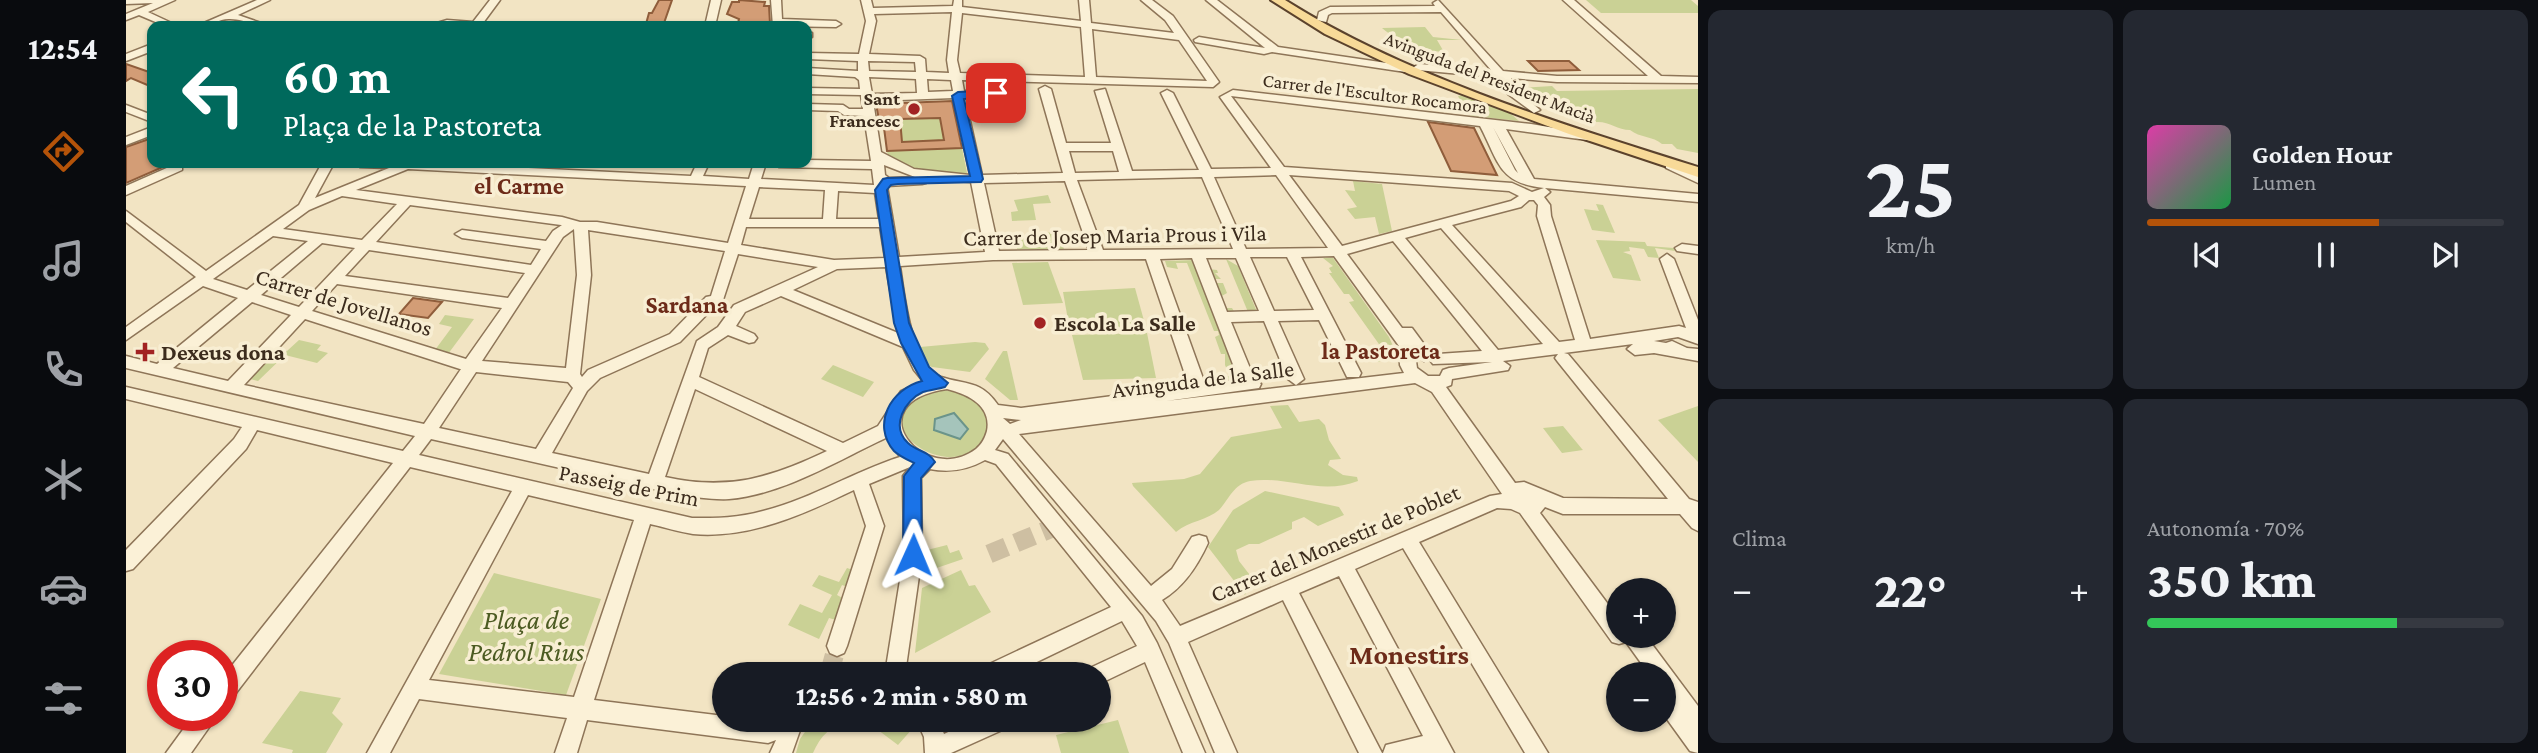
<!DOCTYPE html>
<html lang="es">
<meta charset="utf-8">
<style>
body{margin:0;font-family:"Crimson Pro",serif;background:#242831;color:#f1f3f6;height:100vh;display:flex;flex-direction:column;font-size:26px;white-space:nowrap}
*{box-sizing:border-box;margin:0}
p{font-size:23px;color:#9ea1a6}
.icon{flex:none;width:38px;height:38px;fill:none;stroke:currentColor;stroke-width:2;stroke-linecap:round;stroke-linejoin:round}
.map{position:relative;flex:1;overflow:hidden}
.details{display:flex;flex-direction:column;gap:10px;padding:10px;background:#0d0f14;width:840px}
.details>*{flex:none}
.banner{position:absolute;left:21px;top:21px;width:665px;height:147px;border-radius:14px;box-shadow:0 2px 5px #0004;background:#00695c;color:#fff;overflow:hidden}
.fabs{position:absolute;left:1480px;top:578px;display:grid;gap:14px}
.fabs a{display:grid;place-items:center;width:70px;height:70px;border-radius:50%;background:#171b24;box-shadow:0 2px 5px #0004;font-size:35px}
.speed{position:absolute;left:21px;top:640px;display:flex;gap:14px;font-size:35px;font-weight:700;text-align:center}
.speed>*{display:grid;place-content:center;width:91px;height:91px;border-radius:50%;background:#171b24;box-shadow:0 2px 5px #0004;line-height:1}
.speed .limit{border:10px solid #d22;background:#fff;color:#111}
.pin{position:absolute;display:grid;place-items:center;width:60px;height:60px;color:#fff;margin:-30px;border-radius:14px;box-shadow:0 4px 10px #0006}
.me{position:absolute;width:77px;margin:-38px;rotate:1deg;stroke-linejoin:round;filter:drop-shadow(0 0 5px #0008)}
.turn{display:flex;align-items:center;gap:24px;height:147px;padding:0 21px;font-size:32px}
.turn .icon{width:91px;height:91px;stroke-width:2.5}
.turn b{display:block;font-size:49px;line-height:60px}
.big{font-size:52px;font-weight:800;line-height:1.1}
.details .tile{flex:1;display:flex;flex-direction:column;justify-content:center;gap:10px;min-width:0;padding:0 24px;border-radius:14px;background:#242831}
.details .dial{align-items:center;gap:0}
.dial b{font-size:91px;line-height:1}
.song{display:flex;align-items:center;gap:21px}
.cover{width:84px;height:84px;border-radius:10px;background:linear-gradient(135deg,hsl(320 70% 55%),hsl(140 70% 35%))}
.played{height:7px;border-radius:4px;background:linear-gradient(90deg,#b45309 65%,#363941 65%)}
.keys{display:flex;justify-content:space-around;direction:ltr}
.heat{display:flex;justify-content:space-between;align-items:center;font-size:38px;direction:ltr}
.charge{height:10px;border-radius:5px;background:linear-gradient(90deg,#34c759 70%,#363941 0)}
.details .tiles{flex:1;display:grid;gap:10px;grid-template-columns:repeat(2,1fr)}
.trip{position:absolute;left:586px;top:662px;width:399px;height:70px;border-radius:35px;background:#171b24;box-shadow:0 2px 5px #0004;font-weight:800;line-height:70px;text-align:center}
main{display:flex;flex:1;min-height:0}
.dock{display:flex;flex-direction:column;width:126px;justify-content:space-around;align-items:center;background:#090b0e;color:#9ea1a6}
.dock .icon{width:49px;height:49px}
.dock .current{color:#b45309}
.dock b{font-size:32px;color:#f1f3f6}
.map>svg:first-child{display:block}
.green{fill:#cad195}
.water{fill:#a5c4bb;stroke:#6b948a;stroke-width:2}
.building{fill:#d39d76;stroke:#8f5d3b;stroke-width:2;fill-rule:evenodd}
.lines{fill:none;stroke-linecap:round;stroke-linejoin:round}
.minor-tunnel{stroke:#cebfa2;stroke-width:19;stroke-dasharray:19 10;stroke-linecap:butt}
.minor-casing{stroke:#8e7558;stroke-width:3}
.major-casing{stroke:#5b422c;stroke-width:4}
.minor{fill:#fbf1d7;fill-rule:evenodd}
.major{fill:#f8da98;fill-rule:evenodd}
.route{fill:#1a73e8;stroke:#114b97;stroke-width:2}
.poi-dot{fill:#a22323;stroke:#f8eed3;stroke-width:2.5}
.labels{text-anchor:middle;stroke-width:7;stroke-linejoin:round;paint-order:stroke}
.far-street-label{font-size:19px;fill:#3c2c1d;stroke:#f8eed3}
.far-poi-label{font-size:19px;font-weight:bold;fill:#3c2c1d;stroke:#f8eed3;text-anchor:end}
.street-label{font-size:23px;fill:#3c2c1d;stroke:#f8eed3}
.poi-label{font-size:23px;font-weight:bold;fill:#3c2c1d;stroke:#f8eed3;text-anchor:start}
.neighbourhood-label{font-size:24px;font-weight:bold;fill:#6d2b19;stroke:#f8eed3}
.near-park-label{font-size:28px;font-style:italic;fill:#4c5b22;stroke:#f8eed3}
.near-neighbourhood-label{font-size:28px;font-weight:bold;fill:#6d2b19;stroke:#f8eed3}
</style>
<main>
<nav class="dock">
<b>12:54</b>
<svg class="icon current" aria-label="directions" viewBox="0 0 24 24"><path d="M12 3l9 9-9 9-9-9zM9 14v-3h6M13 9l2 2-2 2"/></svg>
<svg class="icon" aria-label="music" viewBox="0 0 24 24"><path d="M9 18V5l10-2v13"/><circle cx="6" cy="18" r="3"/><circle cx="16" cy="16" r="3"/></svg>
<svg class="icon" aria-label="phone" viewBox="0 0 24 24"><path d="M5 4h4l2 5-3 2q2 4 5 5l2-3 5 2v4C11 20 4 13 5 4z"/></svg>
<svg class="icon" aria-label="climate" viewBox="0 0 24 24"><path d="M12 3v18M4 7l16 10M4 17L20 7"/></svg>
<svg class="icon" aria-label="car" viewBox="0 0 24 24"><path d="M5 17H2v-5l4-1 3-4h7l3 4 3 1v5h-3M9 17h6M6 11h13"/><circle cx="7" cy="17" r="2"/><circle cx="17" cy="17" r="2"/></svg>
<svg class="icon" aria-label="filters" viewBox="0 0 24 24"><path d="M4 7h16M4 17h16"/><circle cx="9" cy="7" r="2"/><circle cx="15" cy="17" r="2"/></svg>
</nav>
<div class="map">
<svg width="1572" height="753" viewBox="0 0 1572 753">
<rect width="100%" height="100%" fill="#f2e4c3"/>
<g class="green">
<path d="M1460,0H1565L1572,6V13H1475Z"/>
<path d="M1299,27L1307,37L1336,40H1311L1318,52C1290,50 1278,46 1256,28Z"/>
<path d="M1426,86L1431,91L1572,89V153L1551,149L1546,144H1536C1527,136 1514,138 1504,130C1491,130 1483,121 1470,122L1464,112L1444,113L1439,107H1430L1423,100L1408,101L1396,88Z"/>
<path d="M1337,95L1384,113L1393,121L1346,116L1340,112L1332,96Z"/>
<path d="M814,118L818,140L776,142L774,119Z"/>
<path d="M836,148L841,173L833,175L784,168L762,156L761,151Z"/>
<path d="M1227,181L1256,184L1266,231L1253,234L1249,217L1229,219L1221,209L1231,207L1219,190L1229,191Z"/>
<path d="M922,195L925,203L907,204L910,220L886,221L885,212L892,211L888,200Z"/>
<path d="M1470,204L1477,205L1489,233L1466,230L1458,209L1473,211Z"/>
<path d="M941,232L943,239L935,240L938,249H891V238L903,237L904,233Z"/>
<path d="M1470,240L1519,242L1521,246L1548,248L1549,251L1529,248L1533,258L1522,257L1518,249L1503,247L1504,251L1497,252L1505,255L1515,281L1487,278Z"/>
<path d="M1197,258H1207L1263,337L1267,346L1262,358L1252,362L1248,357L1260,354L1223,302L1228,301L1223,294H1218L1203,273H1206L1203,268L1207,266Z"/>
<path d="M1100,259L1112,266L1131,312L1099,313L1082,269L1091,270L1092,273H1089L1095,279H1089L1090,283H1097L1101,293L1094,297L1100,308H1106L1109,313L1122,312Z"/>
<path d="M1070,260L1102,345L1109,379L1098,380L1096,376H1104L1099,365V354H1095L1089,337L1093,335L1092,331H1088L1061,263H1050L1052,269L1041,267L1039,261Z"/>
<path d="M922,262L937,303L897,305L886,263Z"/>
<path d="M1009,288L1020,328L944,331L937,292Z"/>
<path d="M319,315L348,319L322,354L309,350L326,327L313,324Z"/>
<path d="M1021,333L1030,378L957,380L946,335Z"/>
<path d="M173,340L195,345L191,350L202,353L191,363L159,355L132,381L120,378L150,348L161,351Z"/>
<path d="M849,342L859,343L863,349L844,372L806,367L802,365L794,347Z"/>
<path d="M877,351H881L892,400H884L859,379Z"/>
<path d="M707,365L748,382L737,397L695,379Z"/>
<path d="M816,390C839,392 873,409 858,437C831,488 739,429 791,398C798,394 808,393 816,390Z"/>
<path d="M1162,405L1173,422L1193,419L1199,425L1203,440L1215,459L1204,460L1202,465L1217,475L1231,477L1232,481C1195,496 1159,475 1124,481C1108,484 1103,499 1093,510C1082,520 1063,521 1050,532L1007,486L1006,483L1058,479L1074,474L1105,437L1156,428L1144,406Z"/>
<path d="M1572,406V462L1532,420Z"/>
<path d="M1437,426L1456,449L1457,450L1436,453L1417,428Z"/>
<path d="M1139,491L1213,507L1218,515L1192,526L1178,517L1166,522V529L1133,544H1123L1110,550L1113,561L1127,579L1119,595L1082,547L1107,510Z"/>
<path d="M821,545L824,553L833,550L837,559L796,573L797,551Z"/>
<path d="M721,568L730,571L724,588L716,585L711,595L720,600L713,621L703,618L693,639L662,625L674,604L696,613L706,595L686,586L693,575L713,582Z"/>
<path d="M835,570L843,586L849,585L865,612L789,653L796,588Z"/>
<path d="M368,573L475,599L440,695L313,674Z"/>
<path d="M174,691L215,698L206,713L217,724L200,753H166L167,750L136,743Z"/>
<path d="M688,719H723C706,725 694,736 687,753H670L674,739Z"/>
<path d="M744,719H780L787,728L772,745L752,730L742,726Z"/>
<path d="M992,720L1003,753H935L930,735Z"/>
</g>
<path class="water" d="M828,413L842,429L834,439L808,430L809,419Z"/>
<g class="building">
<path d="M533,0H546L538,23L520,24L523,13H526Z"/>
<path d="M613,0L639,2L638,6H643L644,24L612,23L613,19L601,14L606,2H613Z"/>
<path d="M1402,61H1443L1453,70L1412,71Z"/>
<path d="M0,64L26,73V87L5,78L0,81Z"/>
<path d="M826,101L836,148L761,151L757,120H753L750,104ZM814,118L818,140L776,142L774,119Z"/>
<path d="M1302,122L1348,128L1371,175L1325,171Z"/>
<path d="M26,138V163H46L0,183V147Z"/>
<path d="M287,298L316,302L302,318L273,314Z"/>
</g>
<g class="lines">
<g class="minor-tunnel">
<path d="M863,554L931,526"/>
<path d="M703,674L711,646"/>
</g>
<g class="minor-casing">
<g id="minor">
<path d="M0,0H49L22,12L52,26H39L13,15L0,20V14L27,3L0,4Z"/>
<path d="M131,0H144L112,15L144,26C129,26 116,19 104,19C94,18 84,27 71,26Z"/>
<path d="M364,0H374L357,23L366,26H301L321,20L347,22Z"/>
<path d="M585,0H595L589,26H579Z"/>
<path d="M645,0H655L656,19L710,21L715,24L710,27L647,26Z"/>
<path d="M735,0H745L747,8L827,6L828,0H836V7L955,21L953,0H963L965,23L1048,33L1039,20L1015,0H1026L1047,16L1093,82L1087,87L836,80L838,91L870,90L876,93L870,96L839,98L856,175L937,173L913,89L919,86L925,89L940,143H985L969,91L979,89L1006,171L1073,170L1035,93L1041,90L1047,93L1085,169L1145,168L1094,97L1107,90L1405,124L1464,134L1468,135V141L1380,129L1408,179L1572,194V202L1419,188L1424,192L1418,197L1424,205L1425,216L1464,339L1553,326L1560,328L1534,259L1541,254L1548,259L1572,320V344L1552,337L1528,341L1540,343L1546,341L1561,348L1572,349V361L1528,353L1509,355L1501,349L1507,344L1438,353L1442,354L1563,499L1572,502V531L1566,528L1554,514H1437L1419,507L1414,513L1493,619V635H1519L1572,706V753L1564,751L1538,715V674H1523L1500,642L1493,644L1486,642L1394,513L1385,509L1371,508L1293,542L1422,753H1399L1277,548L1229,569L1328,753H1257L1260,745L1297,736L1213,576L1173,593L1256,753H1233L1157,600L1062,642L1111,753H1089L1043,643L1030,621L877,439L869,450L882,454L1016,616L1031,643L1079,753H1057L1019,662L973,684V674H963L966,667L1011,646L996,621L886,674H854L857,667L985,607L870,464L859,460C841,470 824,473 804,469L795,478L796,555L779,674H759L778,555L777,476L784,467L743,484L758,526L721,646L718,653L711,656L704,653L701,646L740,526L728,490C678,514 624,539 567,534C553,532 538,527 524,524L468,700L598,716V719L642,721L678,719L666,753H644L650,740L642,743L461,720L451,753H429L441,718L293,699L264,753H241L386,491L284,467L103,702L96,705V678L267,463L131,430L120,449L7,569L0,571V550L108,439L116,427L0,399V387L277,451L289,436L0,368V356L31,364L112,298L77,286L0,340V327L70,277L0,222V211L80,271L173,205L196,163H208L189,198L263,168L234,167L228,163H303L565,176L571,163H583L577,176L623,179L628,163H640L635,179L748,185L746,169L653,167L647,163H681V160L745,161L738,116L718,115L712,111L681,110V104L717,105L723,109H737L735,95L681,94V88L734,89L733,80L729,77L681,74V68L732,71V61L681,59V53L733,54L740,21ZM826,12L821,60L823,73L800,72L799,59L794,56L743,54L750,21L748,14ZM836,13L955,27L959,77L834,73L831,60ZM966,29L1053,40L1081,81L970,77ZM742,61L789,62L790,72L743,71ZM743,77L790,79L791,93L746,94ZM801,79L825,80L827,91L802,92ZM1105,96L1354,126C1373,162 1372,183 1418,188L1406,192L1386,183L1158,167ZM828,98L844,175L788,169L755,152L747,101ZM1367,127L1392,173L1389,170ZM943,151H987L993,172L949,173ZM758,165L789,177L763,178L759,175ZM282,169L620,186L602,243L471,222H454L436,217L230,190ZM1150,175L1202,248L1120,249L1088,177ZM1163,175L1383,191L1393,196L1385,201L1216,246ZM1076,177L1107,249L977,250L951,180ZM802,179L845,182L859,252L773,257L761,186L796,184L800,183ZM939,181L963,250L873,251L858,183ZM633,187L699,190L697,219H623ZM712,191L749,193L753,219H710ZM216,196L271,204L236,240L157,229L183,210ZM1403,200H1408L1412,205L1411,216L1449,340L1433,342L1326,225L1395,207ZM284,205L435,225H436L427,231L420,241L336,230L329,234L336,238L415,249L405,265L250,242ZM620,227H754L759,258L708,260L615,245ZM1315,228L1417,344L1372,350L1279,238ZM448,229L451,275L440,368L356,361L437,237ZM462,230L599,251L585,296L580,297L544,334L462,370L456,377L454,374L465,275ZM147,236L182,241L121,290L87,279ZM1267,241L1356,351L1312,354L1304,360L1307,364L1366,362L1323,368L1317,370L1314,376H1302L1291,368L1289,354L1298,361L1306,355L1303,351L1286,328H1276L1221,254ZM196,243L229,248L173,307L135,295ZM243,250L399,273L382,298L219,276ZM612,254L692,267L608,305L592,327L571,341L523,474L426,453L461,391L474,378L554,342L590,305L596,303ZM1208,256L1273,346L1274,365L1278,373L1040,401L1133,388L1135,384L1128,378L1105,322L1138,321L1162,379L1170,385L1178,379L1152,321L1193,320L1221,377H1233L1235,373L1175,257ZM1124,257H1161L1188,310L1148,311ZM1066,258L1113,380L1079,384L1034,259ZM1080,258H1110L1133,311L1101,312ZM1020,259L1063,386L895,408L872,405C855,380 840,385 815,377C785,366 778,293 774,266L867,260ZM760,267L772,333L667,290L711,269ZM211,284L376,308L340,359L186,311ZM655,296L777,347L788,370L797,381L775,391L752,426L717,443L573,377L582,348L602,335L623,343L628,342L631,338L628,334L610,326L619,312ZM126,302L165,315L102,381L47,368ZM179,319L334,369H335L298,424L118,385ZM1432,354L1429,358L1432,362L1542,499L1437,498L1398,482L1389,483L1320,387L1325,385L1326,379L1382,370L1384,366L1377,361ZM350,372L442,382L447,388L410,449L313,428ZM1289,383L1306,392L1376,494L1364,496L1054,626L1036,600C1058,587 1072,565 1082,543L1080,537L1073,535L1066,537L1046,569L1025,586L893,434ZM569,389L701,451C644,478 602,491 539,477ZM821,389C841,394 866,405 861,431C859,438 856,444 850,449C799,488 727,403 821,389ZM877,418L895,420L884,424ZM762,437L774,457C727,472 685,499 637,511C613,518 590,518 566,518L293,455L305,439L554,495C571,497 586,500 603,499C659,494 712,460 762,437ZM402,495L508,520L448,697L303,680Z"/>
<path d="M1080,0H1091L1152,47L1288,67L1293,64L1365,70L1315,12L1206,13L1202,15L1200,22L1191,20L1193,12L1204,7L1309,6L1307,3L1312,0L1377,71L1431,76H1522L1437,0H1448L1535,76L1572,77V83L1431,82L1385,78L1391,90L1414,110L1408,113L1382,94L1375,81L1368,77L1291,70L1286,73L1146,52L1138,54L1069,42L1068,40L1073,37L1139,48Z"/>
<path d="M681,32L686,33V37L681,38Z"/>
<path d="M26,44V51L0,61V54Z"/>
<path d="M0,105L26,115V122L0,112Z"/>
<path d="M26,127V135L0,145V137Z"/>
<path d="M1544,161L1572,174V183L1540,168V162Z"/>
<path d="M52,163L56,164V170L0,195V186Z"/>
<path d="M1556,244L1572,246V254L1551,251L1549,248Z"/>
<path d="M67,716H91L65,753H40Z"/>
<path d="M790,719H812L818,734L850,719H886L883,727L825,753H799L798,737Z"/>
</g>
</g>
<g class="major-casing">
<path id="major" d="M1145,0H1159C1281,77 1435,124 1572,167V177L1443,134L1283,74L1199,34Z"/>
</g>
<use href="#minor" class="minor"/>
<use href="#major" class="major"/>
</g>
<path class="route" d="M870,90L876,93L874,95L838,99L857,179L855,182L772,184L765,185L761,190L783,323L803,367L822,383L819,387C812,389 804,390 797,392C779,400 764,426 782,443C790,451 803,451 809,462L795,478L796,555L793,561L787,564L780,561L777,555L778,476L788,463C782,460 773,456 768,451C745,424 765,389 796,381L775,343L768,323L749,190L757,179L761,178L844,176L826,96L832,92Z"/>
<g class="poi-dot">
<circle cx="788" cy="109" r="7"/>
<circle cx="914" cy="323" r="7"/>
<path d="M15.5 341.5h7v7h7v7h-7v7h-7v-7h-7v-7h7z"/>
</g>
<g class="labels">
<g class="far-street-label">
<text transform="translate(1364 77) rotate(21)" y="7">Avinguda del President Macià</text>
<text transform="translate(1249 93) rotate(7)" y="7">Carrer de l'Escultor Rocamora</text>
</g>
<g class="far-poi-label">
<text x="774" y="105">Sant<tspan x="774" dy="22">Francesc</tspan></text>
</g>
<g class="street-label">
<text transform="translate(989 235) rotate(-1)" y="8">Carrer de Josep Maria Prous i Vila</text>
<text transform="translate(218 302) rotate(17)" y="8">Carrer de Jovellanos</text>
<text transform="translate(1077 379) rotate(-7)" y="8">Avinguda de la Salle</text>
<text transform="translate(503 485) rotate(11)" y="8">Passeig de Prim</text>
<text transform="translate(1209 543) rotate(-23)" y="8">Carrer del Monestir de Poblet</text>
</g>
<g class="poi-label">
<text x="928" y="331">Escola La Salle</text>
<text x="35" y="360">Dexeus dona</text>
</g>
<g class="neighbourhood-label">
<text x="393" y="194">el Carme</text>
<text x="561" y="313">Sardana</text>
<text x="1255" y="359">la Pastoreta</text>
</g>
<g class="near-park-label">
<text x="400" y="629">Plaça de<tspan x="400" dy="32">Pedrol Rius</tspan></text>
</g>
<g class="near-neighbourhood-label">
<text x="1283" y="664">Monestirs</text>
</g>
</g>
</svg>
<div class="fabs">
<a>+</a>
<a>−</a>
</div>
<div class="speed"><div class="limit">30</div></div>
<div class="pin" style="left:870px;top:93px;background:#d93025"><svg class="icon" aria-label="arrive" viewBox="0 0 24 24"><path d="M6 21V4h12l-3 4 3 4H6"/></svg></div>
<svg class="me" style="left:787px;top:555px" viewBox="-20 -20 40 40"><path d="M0-17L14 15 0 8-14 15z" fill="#1a73e8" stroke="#fff" stroke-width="4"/></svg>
<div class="trip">12:56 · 2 min · 580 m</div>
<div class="banner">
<div class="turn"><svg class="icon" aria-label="left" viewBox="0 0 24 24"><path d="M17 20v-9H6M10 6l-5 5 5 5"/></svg><div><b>60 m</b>Plaça de la Pastoreta</div></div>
</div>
</div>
<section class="details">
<div class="tiles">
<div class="tile dial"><b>25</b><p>km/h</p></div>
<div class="tile">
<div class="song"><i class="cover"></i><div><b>Golden Hour</b><p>Lumen</p></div></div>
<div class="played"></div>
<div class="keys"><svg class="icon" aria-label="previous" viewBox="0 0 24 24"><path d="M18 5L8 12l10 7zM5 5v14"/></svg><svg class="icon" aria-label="pause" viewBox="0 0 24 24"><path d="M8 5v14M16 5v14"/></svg><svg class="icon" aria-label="next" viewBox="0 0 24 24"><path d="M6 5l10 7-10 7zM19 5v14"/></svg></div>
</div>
<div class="tile"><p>Clima</p>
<div class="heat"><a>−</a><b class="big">22°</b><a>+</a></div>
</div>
<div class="tile"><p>Autonomía · 70%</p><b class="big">350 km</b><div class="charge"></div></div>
</div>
</section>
</main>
